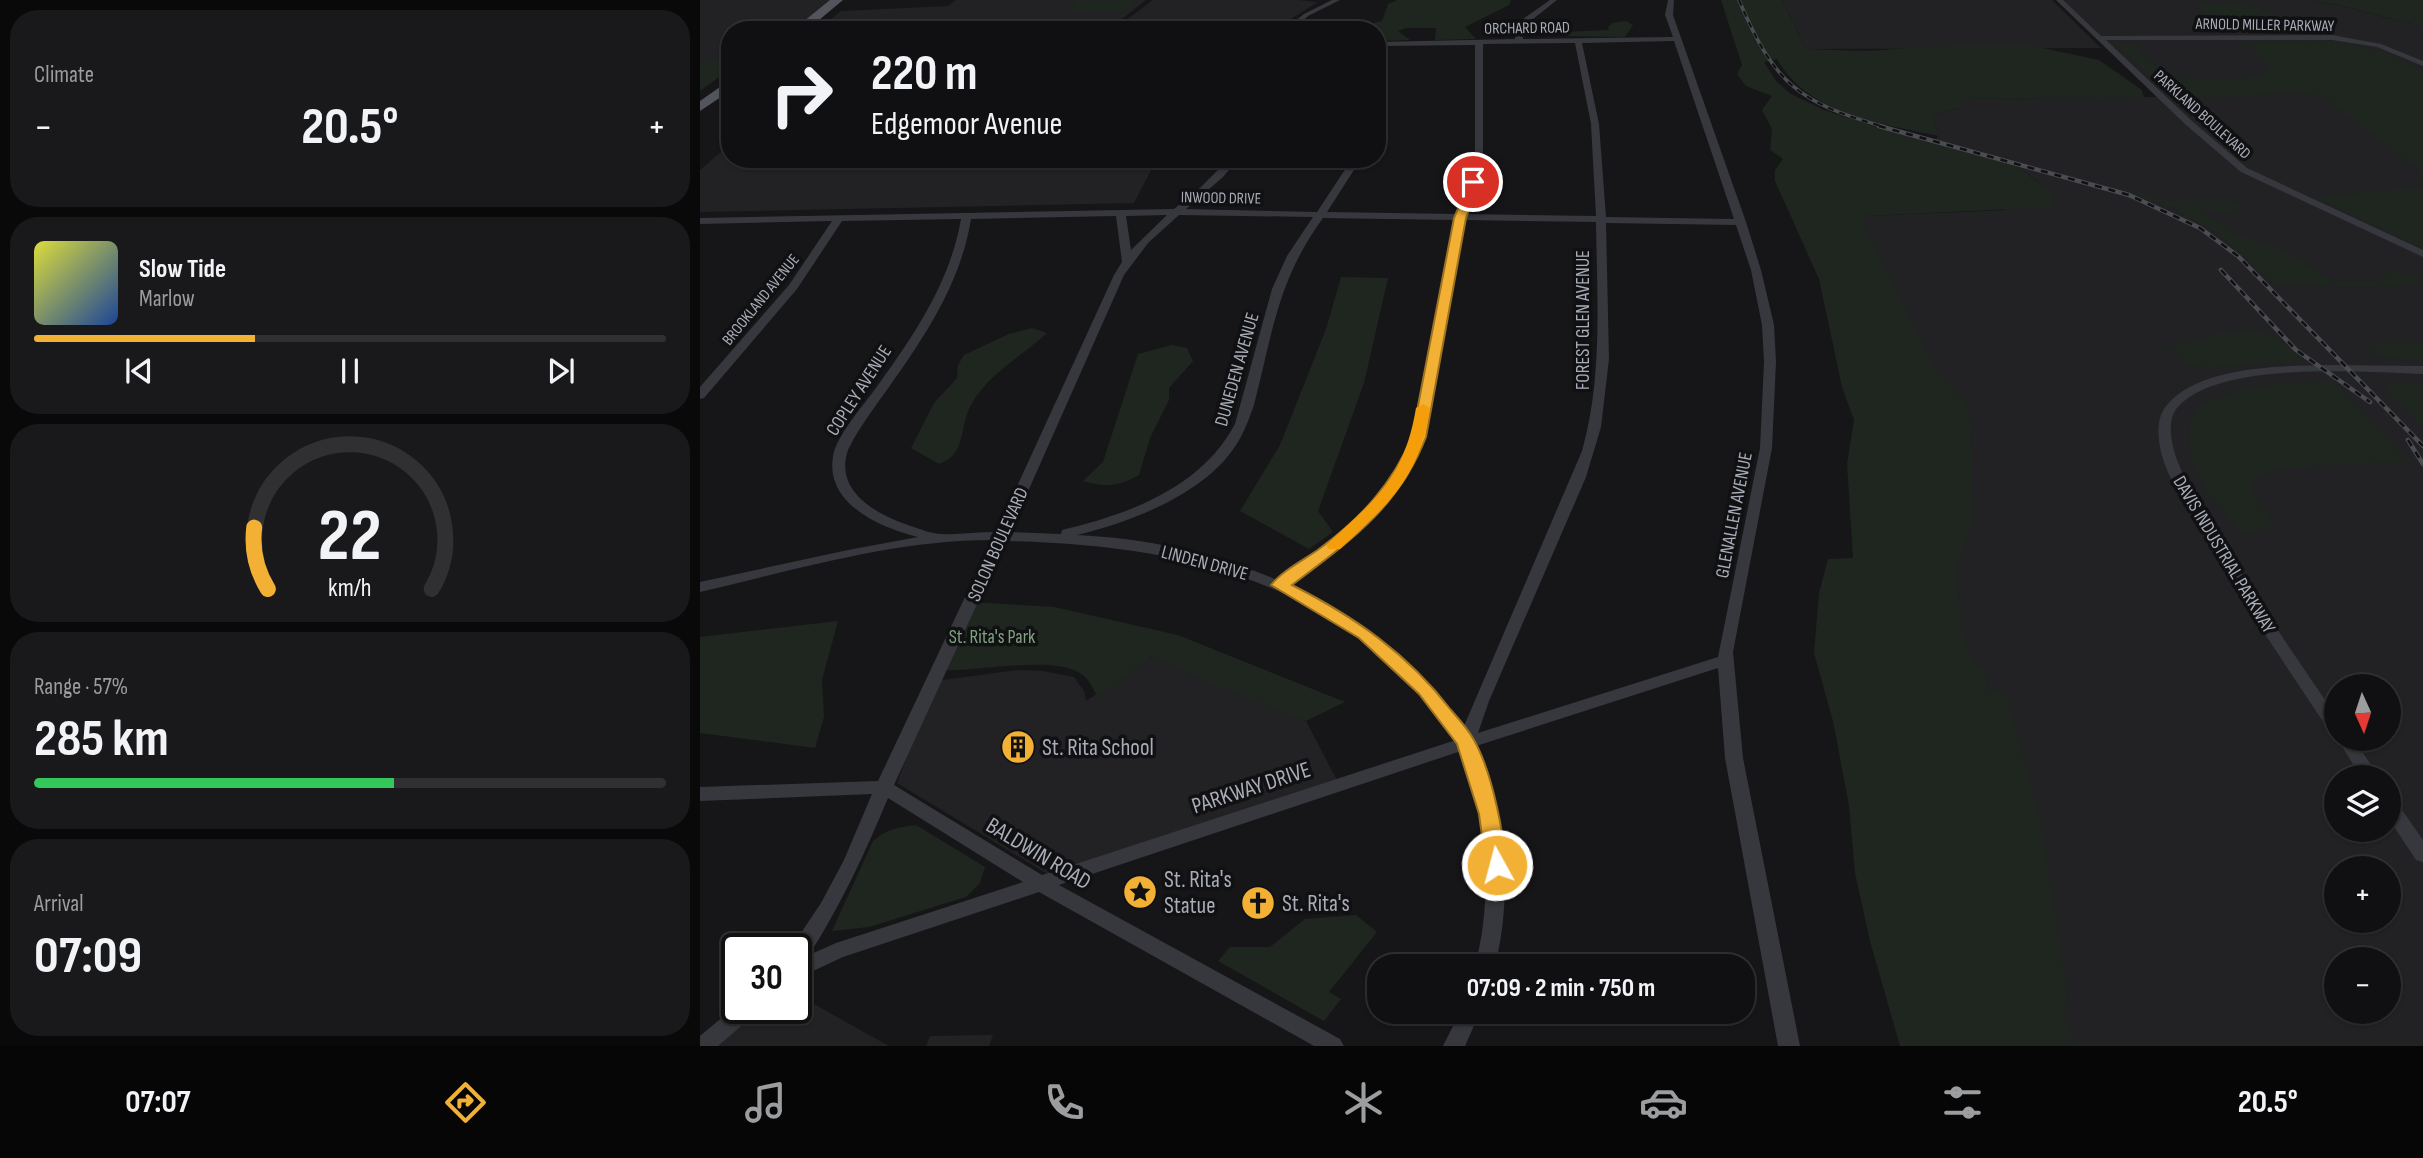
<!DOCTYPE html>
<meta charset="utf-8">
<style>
body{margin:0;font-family:"Sofia Sans Condensed",sans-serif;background:#19191b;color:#f1f3f6;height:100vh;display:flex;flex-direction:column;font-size:26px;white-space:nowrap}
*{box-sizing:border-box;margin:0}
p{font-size:23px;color:#9c9d9f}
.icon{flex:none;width:38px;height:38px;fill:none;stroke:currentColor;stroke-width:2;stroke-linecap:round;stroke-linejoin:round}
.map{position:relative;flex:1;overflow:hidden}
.details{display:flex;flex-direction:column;gap:10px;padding:10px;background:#09090a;width:700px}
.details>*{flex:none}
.banner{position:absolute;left:21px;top:21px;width:665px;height:147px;border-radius:28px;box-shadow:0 2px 5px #0004,0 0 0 2px #303032;background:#101012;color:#f1f3f6;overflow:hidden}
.needle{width:46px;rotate:177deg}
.controls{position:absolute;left:1624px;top:674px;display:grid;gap:14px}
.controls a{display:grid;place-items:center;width:77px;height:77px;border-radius:50%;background:#101012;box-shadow:0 2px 5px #0004,0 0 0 2px #303032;font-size:35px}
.speed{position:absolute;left:21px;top:933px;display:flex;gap:14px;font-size:35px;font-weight:700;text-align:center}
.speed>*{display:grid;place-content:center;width:91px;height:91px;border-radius:50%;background:#101012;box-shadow:0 2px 5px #0004,0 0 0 2px #303032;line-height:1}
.speed .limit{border:4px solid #111;border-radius:10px;background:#fff;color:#111}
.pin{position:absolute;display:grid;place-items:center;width:60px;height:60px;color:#fff;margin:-30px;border:4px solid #fff;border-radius:50%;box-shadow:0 2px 7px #0007}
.me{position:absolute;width:77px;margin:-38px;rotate:353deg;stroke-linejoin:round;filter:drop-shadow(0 0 5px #0008)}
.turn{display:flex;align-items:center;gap:24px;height:147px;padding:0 35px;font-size:32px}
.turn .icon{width:91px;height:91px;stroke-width:2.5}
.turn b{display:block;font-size:49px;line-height:60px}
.big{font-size:52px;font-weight:700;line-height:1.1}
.details .card{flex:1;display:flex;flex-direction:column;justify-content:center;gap:10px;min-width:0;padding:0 24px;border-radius:28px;background:#19191b}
.details .dial{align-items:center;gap:0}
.dial svg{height:182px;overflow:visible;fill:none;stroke:#303032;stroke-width:7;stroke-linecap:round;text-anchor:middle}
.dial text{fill:#f1f3f6;stroke:none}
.song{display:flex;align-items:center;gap:21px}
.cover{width:84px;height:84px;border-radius:10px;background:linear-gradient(135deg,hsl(60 70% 55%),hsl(220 70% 35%))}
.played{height:7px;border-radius:4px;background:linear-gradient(90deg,#f2b134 35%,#303032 35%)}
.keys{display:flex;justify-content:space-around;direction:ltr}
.heat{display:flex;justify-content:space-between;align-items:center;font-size:38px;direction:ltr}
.charge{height:10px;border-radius:5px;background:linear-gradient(90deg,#34c759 57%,#303032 0)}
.trip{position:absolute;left:667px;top:954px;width:388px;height:70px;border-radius:28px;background:#101012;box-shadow:0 2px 5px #0004,0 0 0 2px #303032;font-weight:700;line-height:70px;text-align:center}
.tabs{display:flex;height:112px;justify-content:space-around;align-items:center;background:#060607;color:#9c9d9f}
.tabs .icon{width:49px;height:49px}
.tabs .active{color:#f2b134}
.tabs b{font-size:32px;color:#f1f3f6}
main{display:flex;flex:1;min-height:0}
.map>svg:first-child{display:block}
.built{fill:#222225;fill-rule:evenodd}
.green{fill:#1e261f}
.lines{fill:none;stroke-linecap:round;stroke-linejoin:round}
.street{fill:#37383d;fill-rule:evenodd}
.primary{fill:#53555c;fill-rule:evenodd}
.rail-far1-casing{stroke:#4a4c52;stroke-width:3.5}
.rail-casing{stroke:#4a4c52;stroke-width:4.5}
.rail-far1{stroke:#111113;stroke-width:2;stroke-dasharray:6;stroke-linecap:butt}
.rail{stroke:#111113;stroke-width:2.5;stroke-dasharray:7;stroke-linecap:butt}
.route{fill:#f2b134;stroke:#9d7322;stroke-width:2}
.slow{fill:#f59e0b}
.labels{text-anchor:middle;stroke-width:7;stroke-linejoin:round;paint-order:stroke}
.far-street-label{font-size:16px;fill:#a8adb8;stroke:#111113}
.street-label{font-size:19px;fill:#a8adb8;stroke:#111113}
.park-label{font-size:19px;fill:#7fa381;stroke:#111113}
.near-poi-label{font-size:23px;fill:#a8adb8;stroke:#111113;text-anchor:start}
.near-street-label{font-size:23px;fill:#a8adb8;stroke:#111113}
</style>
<main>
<section class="details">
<div class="card"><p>Climate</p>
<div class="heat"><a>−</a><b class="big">20.5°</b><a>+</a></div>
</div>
<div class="card">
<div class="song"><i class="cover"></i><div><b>Slow Tide</b><p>Marlow</p></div></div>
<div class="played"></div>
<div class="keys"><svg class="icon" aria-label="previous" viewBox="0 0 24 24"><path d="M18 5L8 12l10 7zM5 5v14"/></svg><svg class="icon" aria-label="pause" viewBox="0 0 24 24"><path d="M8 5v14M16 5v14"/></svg><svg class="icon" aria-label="next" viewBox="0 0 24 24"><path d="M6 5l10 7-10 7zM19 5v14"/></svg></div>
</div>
<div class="card dial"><svg viewBox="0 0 100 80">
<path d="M14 69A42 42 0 1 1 86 69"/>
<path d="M14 69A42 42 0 0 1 8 42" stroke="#f2b134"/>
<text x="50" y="56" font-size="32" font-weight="700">22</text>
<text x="50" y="72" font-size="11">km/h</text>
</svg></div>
<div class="card"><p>Range · 57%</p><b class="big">285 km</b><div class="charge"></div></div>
<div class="card"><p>Arrival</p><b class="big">07:09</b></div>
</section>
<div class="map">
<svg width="1723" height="1046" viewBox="0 0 1723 1046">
<rect width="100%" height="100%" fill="#161618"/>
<g class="built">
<path d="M0,0H137L99,30H30V61H0Z"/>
<path d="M256,0H446L408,30H118L141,11L248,6Z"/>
<path d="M453,0H599L618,2L586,22L580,30H413Z"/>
<path d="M1082,0H1352L1401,48L1106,49Z"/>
<path d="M1359,0H1608L1634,4L1723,27V1046H1331L1165,226V216L1305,210L1339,183L1315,164L1231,142L1239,136L1233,115L1262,107L1258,99L1461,97ZM1636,686H1689V738H1636ZM1636,777H1689V830H1636ZM1636,868H1689V920H1636ZM1636,959H1689V1012H1636Z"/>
<path d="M30,144V159H457L434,203L0,212V170Z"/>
<path d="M452,656L606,721L639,784L354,878L197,783L235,681L318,670L343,671L374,677L384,691L386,701Z"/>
<path d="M96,994L189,1046H3L48,1008H96Z"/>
<path d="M293,1035L289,1046H226L230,1036Z"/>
</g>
<g class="green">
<path d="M378,0H434L426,11L368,12Z"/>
<path d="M697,0H811L809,5L765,27L776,39L735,40L736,28H706L698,31L710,40L677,41V30H640L682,21L688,4Z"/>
<path d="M1021,0H1082L1106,49L1167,51L1252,45H1329L1399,60L1442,90L1444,98L1259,99L1262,107L1233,115L1239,136C1182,124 1107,114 1077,59L1064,62L1076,81L1091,94L1124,110L1170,125L1315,164L1351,193L1353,207L1166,216L1165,226L1236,372L1263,398L1270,421L1273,519L1256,569L1263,637L1270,658L1285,671L1287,689L1305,692L1340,818L1367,989L1365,1019L1375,1046H1200L1170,941L1155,873L1149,806L1133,721L1114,653L1119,593L1128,559L1153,558L1147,464L1154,420L1142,387L1119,279L1075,181V170L1083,159L1070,150L1072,129L1062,110L1072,96L1046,86L1037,74L1042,65Z"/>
<path d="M1608,0H1723V27L1635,4Z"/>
<path d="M1547,2C1567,18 1583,10 1604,33C1557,34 1532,38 1496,4Z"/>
<path d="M926,21L933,25L925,37L858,36L863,32L909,30L908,27L912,23Z"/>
<path d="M1628,41C1663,44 1693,53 1723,72V173L1622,96L1589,92L1523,98L1473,95L1420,49L1419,44L1435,45C1444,55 1455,68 1468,74C1490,82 1545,79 1567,74L1570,68L1543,42Z"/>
<path d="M30,60V69L0,91V61Z"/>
<path d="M1420,186L1466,201L1534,200L1548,208L1526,212L1499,209L1537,235L1585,251L1634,282L1687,280L1682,272C1698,272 1712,271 1722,286L1580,285L1572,283L1518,233L1471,207L1417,187Z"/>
<path d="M1723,187V249L1616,197Z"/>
<path d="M641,277L688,278L664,383L618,511L633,532L609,549L540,511L580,445L626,329Z"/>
<path d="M332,328L347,333C322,356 288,374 271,405C259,426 267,455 239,464L211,448L234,403L257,378L258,365L264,355L309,334Z"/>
<path d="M1559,332L1574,336L1605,361L1507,368L1485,363L1464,346L1490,343L1516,333Z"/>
<path d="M1678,343L1723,344V362L1677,357L1667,347Z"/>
<path d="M472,345L487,348L493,361L469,388V400L450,438L439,475C419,486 405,488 383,481L403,462L438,354Z"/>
<path d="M1623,381H1634L1708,461L1583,468L1551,480L1556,496L1574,527L1544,535L1508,494L1489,455L1490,424L1495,413L1501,405L1545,387Z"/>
<path d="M1698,383L1723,385V427L1688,392L1686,386Z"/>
<path d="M271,602L354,607L478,635L645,702L606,721L519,687L452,656L398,697C394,691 391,683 386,678C362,652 275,673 240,670Z"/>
<path d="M138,621L122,680L124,717L115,748L0,733V637Z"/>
<path d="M216,825L285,867L280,883L266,897L169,927L132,931L173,841C186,829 199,827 216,825Z"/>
<path d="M656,915L677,932L629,992L641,999L624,1021L518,961L530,947H570L605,919Z"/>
</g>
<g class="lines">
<g class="street">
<path d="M632,0H640L608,16L592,30H584L604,14Z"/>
<path d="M850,0H857L823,27V39L973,37L965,15L968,0H974L973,15L1046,222L1061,270L1074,325L1076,362L1072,448L1033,652L1043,758L1100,1046H1078L1025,758L1018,668L776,746C806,816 813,893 795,966H775C794,893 786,822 761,751L359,885L640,1039L644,1046H614L339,892L143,957L96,979V948H91L121,903L144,860L172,794L0,801V787L178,781L292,540C193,540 95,570 0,592V582L148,550L218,537C181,528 125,504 133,457C136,435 165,404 178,385C215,334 250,282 261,219L142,221L97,289L4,398L0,399V387L89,285L132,221L0,224V218L474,209L501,187L529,159H538L523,177L486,209L617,212L652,159H661L627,212L757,214L775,156V45L677,46V42L815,39L816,24ZM974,41L1034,219L906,217L899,124L882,43ZM875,43L891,124L896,216L766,214L783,156V44ZM467,215L431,250L426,216ZM479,215L613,217L587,256L572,289L535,424C501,488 429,514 362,530L361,534L310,532L424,275L448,243ZM416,216L422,262L414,275L296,532C277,532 259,535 241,534C233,534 222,530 214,527C181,517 133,493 148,450C159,427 175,407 189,387C226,335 261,282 271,219ZM623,218L755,220L713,437L694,477L678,498L635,538L577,580C516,553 444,538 377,535C431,522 505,494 536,445C544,433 549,419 554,405C573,332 577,281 623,218ZM765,220L896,222C897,299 903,377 882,451L764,726C717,665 660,616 589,585L645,544L688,504L707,478L725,437ZM906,223L1036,225L1051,270L1062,325L1064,362L1060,448L1018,657L778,733L789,701L886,477L901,427L909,359ZM306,541C486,545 648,582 756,740L342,875L194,785ZM188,798L323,882L136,943L109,955C141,905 165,853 188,798Z"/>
<path d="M1356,0H1363L1401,36L1632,35L1681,44L1723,61V66L1677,47L1632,40H1406L1492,121L1547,168L1723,250V257L1541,172L1486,125Z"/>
<path d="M1627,365L1723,366V374C1664,372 1518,360 1477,408C1466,421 1472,446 1477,460C1488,489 1506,516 1522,543C1558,602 1597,659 1636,716V734L1630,732C1589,670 1547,609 1509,545C1492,517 1472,488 1462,456C1458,440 1455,418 1467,405C1499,366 1581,366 1627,365Z"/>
<path d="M1636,737L1653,738L1679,777H1661Z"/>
<path d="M1689,798L1695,800L1723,840V862L1716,860L1689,819Z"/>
<path d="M37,1005V1008H58L55,1014L18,1046H0V1036Z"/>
<path d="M760,1012H780L765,1046H743Z"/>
</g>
<g class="primary">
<path d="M130,0H143L107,30H93Z"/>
<path d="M30,80V91L0,111V101Z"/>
</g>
<g class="rail-far1-casing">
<path id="rail-far1" d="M1039,0C1074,83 1098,103 1185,127"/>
</g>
<g class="rail-casing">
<g id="rail">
<path d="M1179,126L1429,195L1500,228L1538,256L1723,446"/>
<path d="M1521,270L1596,350L1670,402"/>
<path d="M1708,440L1723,464"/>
</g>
</g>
<use href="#rail-far1" class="rail-far1"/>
<use href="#rail" class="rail"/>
</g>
<path class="route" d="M770,180L779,182L766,218L726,437C699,507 650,541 592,585C655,617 707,653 751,710C759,719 768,729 774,740C792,772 802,828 807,865L804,871L797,873L789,871L786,865L779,814L757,744L719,694L659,638L571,585C583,570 604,560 619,549C660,519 692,485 712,437L754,218Z"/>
<path class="slow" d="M723,404L730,408C720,477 689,504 640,549H629L626,545L629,542C677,499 705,475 716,408Z"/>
<defs>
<g id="building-disc" transform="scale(1.75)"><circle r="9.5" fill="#f2b134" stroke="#111113"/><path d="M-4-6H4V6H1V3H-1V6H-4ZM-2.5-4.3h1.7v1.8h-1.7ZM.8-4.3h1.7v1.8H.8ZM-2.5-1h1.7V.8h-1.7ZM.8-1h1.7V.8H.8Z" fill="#111"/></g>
<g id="sight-disc" transform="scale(1.75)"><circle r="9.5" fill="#f2b134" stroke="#111113"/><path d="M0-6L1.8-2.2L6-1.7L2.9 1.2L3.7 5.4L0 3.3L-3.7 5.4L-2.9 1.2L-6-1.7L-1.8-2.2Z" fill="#111"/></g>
<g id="church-disc" transform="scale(1.75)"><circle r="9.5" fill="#f2b134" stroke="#111113"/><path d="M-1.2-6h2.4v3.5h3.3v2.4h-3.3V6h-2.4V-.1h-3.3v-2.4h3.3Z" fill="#111"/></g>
</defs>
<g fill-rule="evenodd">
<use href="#building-disc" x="318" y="747"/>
<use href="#sight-disc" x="440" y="892"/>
<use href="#church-disc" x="558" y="903"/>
</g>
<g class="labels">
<g class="far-street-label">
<text transform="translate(1565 24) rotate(1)" y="6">ARNOLD MILLER PARKWAY</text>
<text transform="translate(827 27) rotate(-1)" y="6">ORCHARD ROAD</text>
<text transform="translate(1503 114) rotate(42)" y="6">PARKLAND BOULEVARD</text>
<text transform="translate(521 197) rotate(1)" y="6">INWOOD DRIVE</text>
<text transform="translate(60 299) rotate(-51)" y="6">BROOKLAND AVENUE</text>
</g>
<g class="street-label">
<text transform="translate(882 320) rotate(-90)" y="7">FOREST GLEN AVENUE</text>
<text transform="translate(536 369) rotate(-74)" y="7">DUNEDEN AVENUE</text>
<text transform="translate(158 390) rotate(-57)" y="7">COPLEY AVENUE</text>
<text transform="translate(1033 515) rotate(-79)" y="7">GLENALLEN AVENUE</text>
<text transform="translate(297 544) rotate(-66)" y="7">SOLON BOULEVARD</text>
<text transform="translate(1525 554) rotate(59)" y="7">DAVIS INDUSTRIAL PARKWAY</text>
<text transform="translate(505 562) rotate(15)" y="7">LINDEN DRIVE</text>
</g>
<g class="park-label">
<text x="292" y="643">St. Rita's Park</text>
</g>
<g class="near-poi-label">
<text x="342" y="755">St. Rita School</text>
<text x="464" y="887">St. Rita's<tspan x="464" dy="26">Statue</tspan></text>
<text x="582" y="911">St. Rita's</text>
</g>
<g class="near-street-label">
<text transform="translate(551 787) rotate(-18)" y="8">PARKWAY DRIVE</text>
<text transform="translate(339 853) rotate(31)" y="8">BALDWIN ROAD</text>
</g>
</g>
</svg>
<div class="controls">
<a><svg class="needle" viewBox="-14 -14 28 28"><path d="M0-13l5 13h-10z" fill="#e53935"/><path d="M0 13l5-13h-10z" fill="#9c9d9f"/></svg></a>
<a><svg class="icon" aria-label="layers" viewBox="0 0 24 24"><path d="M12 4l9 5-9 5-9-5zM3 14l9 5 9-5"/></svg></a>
<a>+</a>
<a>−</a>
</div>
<div class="speed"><div class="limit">30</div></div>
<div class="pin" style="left:773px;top:182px;background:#d93025"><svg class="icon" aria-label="arrive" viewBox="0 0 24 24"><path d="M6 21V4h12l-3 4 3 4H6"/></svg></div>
<svg class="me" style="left:797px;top:865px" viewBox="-20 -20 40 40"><circle r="17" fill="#f2b134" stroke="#fff" stroke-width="3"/><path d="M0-11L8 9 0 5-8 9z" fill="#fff"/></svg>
<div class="trip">07:09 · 2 min · 750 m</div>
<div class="banner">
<div class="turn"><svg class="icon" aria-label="right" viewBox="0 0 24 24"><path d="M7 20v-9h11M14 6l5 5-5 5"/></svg><div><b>220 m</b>Edgemoor Avenue</div></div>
</div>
</div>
</main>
<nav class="tabs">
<b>07:07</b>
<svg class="icon active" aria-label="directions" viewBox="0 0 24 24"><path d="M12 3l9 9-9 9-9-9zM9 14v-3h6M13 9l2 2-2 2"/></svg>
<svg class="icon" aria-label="music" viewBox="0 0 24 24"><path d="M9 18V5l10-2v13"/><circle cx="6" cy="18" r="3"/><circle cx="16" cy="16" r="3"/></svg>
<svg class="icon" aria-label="phone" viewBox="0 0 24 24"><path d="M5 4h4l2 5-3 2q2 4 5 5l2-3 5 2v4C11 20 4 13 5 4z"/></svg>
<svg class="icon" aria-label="climate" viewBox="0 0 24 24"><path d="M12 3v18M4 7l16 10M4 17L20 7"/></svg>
<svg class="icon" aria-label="car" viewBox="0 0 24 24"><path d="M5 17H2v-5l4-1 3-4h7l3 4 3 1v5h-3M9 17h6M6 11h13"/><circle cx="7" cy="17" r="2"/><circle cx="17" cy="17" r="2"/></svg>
<svg class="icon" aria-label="filters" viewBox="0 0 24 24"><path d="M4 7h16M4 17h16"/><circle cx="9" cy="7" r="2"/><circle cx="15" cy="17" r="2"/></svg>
<b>20.5°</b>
</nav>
